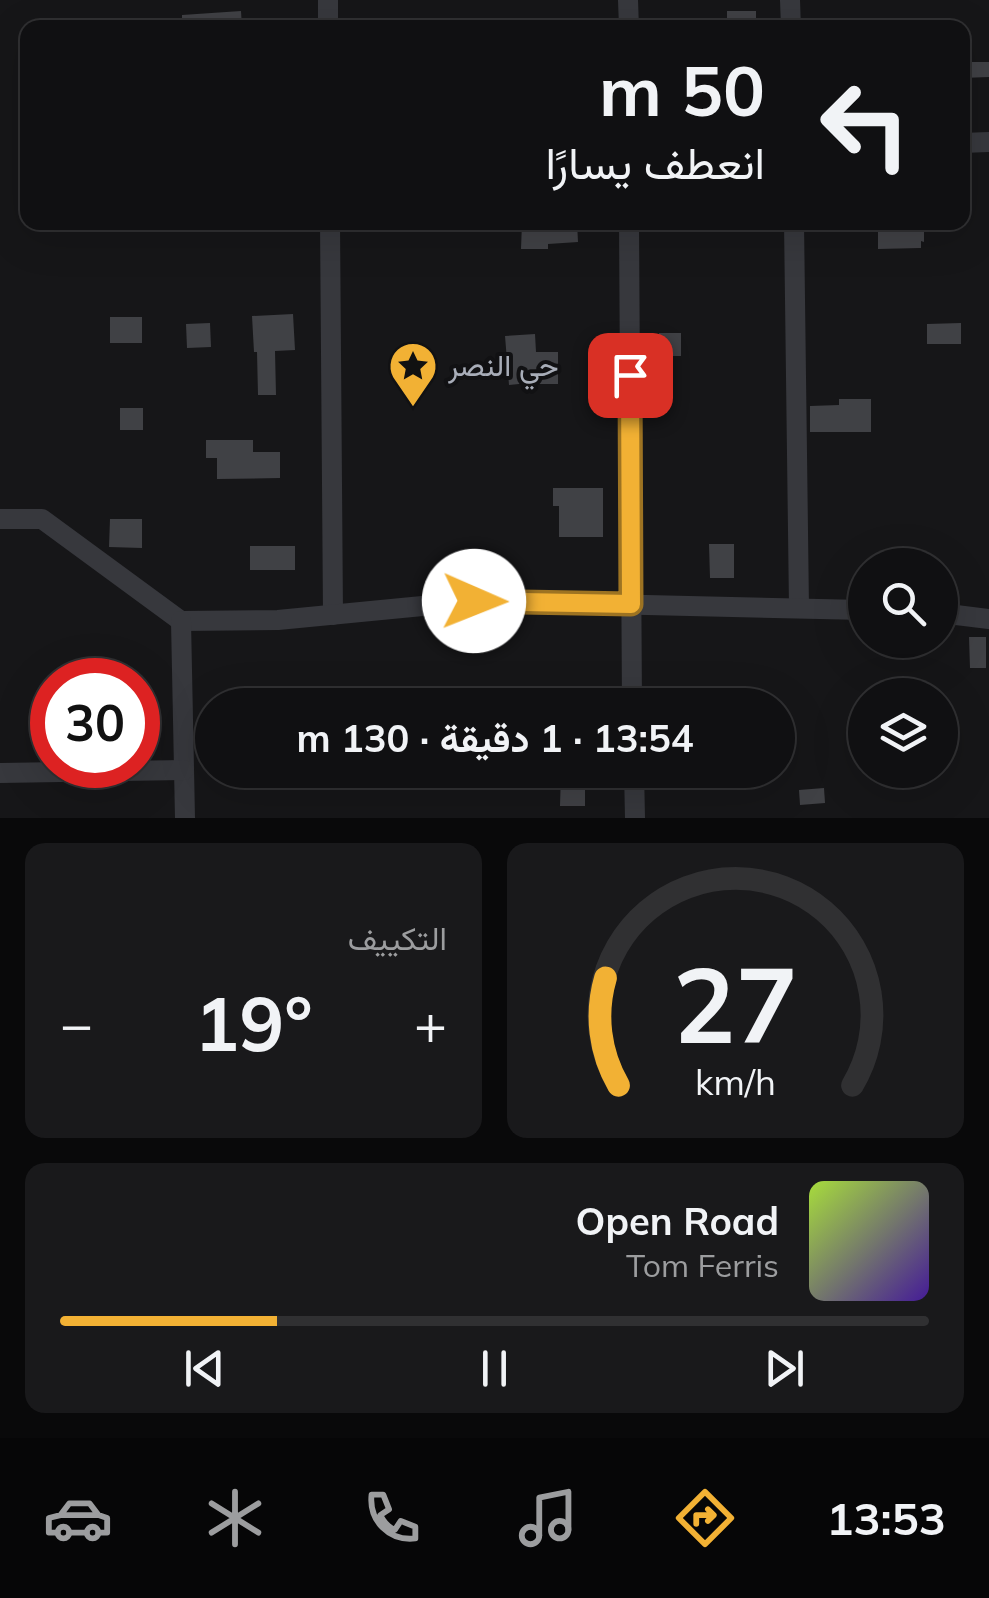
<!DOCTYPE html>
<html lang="ar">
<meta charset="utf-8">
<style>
body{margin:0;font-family:Mulish,Vazirmatn,sans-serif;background:#19191b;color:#f1f3f6;direction:rtl;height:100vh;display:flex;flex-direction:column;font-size:38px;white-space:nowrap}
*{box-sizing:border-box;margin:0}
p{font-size:32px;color:#9c9d9f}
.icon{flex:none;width:55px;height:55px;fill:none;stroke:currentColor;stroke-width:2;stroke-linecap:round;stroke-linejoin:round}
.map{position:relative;height:818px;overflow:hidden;direction:ltr}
.side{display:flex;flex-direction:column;gap:25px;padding:25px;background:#09090a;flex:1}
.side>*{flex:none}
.guide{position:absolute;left:20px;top:20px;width:950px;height:210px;border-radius:20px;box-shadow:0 10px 40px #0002,0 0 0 2px #303032;direction:rtl;background:#101012;color:#f1f3f6;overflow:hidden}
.buttons{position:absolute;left:848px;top:548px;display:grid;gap:20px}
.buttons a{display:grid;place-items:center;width:110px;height:110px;border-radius:50%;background:#101012;box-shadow:0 10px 40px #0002,0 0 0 2px #303032;font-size:50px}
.speed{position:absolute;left:30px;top:658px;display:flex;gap:20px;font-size:50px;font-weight:700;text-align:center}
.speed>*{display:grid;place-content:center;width:130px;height:130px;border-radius:50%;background:#101012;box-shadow:0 10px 40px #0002,0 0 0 2px #303032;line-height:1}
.speed .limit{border:15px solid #d22;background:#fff;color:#111}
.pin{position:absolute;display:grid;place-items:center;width:85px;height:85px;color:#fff;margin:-42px;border-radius:20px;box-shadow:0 5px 15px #0006}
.me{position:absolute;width:110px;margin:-55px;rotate:91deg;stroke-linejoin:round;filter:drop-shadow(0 0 8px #0008)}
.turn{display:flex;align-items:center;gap:35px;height:210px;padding:0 40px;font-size:45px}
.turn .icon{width:130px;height:130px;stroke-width:2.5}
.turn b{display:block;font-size:70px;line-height:85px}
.big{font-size:75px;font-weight:700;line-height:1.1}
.side .tile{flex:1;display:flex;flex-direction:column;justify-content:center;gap:15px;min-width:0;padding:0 35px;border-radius:20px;background:#19191b}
.side .dial{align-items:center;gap:0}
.dial svg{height:260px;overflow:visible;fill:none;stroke:#303032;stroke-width:7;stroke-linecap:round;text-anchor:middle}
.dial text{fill:#f1f3f6;stroke:none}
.song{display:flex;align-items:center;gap:30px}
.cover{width:120px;height:120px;border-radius:15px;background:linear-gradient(135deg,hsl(80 70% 55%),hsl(260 70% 35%))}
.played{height:10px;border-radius:5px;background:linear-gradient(90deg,#f2b134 25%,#303032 25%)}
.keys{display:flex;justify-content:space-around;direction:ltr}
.heat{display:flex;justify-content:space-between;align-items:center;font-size:55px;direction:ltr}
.side .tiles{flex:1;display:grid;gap:25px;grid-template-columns:1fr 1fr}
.tile:last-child{grid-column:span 2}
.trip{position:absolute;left:195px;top:688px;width:600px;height:100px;border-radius:50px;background:#101012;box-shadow:0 10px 40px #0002,0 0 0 2px #303032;font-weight:700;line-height:100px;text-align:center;direction:rtl}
.tab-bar{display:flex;height:160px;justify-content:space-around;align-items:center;background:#060607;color:#9c9d9f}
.tab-bar .icon{width:70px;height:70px}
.tab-bar .on{color:#f2b134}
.tab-bar b{font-size:45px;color:#f1f3f6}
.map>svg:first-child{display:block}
.building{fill:#404145}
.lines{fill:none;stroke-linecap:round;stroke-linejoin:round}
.minor{stroke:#37383d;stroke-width:20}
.route-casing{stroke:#9d7322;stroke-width:25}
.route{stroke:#f2b134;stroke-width:18}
.labels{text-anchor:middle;stroke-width:8;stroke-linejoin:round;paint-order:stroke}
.poi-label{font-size:30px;fill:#a8adb8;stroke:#111113;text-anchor:start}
</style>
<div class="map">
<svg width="989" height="818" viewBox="0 0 989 818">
<rect width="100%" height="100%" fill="#161618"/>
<g class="building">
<path d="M241,11L242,28H182V15Z"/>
<path d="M727,11H756V26L727,27Z"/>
<path d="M962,62H989V77L962,78Z"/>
<path d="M522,222H577L578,242L548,244V249H521Z"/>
<path d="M878,222H924V242L921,241V248L878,249Z"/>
<path d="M293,314L295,350L275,351L276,395H258L257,352H254L252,316Z"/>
<rect x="110" y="317" width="32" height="26"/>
<path d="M210,323L211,347L187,348L186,324Z"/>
<path d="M961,323V344H927V324Z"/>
<path d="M659,333H681V356H658Z"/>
<path d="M535,334L536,352H558V384H539V382L509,385L505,336Z"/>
<path d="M839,399H871V432H810V406L839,405Z"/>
<rect x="120" y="408" width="23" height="22"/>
<path d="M206,440H253V452H280V478L217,479V458H206Z"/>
<path d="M553,488H603V537H559V506H553Z"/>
<path d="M110,519H142V548L109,547Z"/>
<path d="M709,544H734V578H710Z"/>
<rect x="250" y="546" width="45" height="24"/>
<path d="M969,637H986V668H970Z"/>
<path d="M561,773L585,774V806H560Z"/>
<path d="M824,788L825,803L800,805L799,790Z"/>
</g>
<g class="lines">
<g class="minor">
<path d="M328,0V28"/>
<path d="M628,0L629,28"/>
<path d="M790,0L791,28"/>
<path d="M962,143L989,142"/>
<path d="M330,222L333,615"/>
<path d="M629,222L632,705"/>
<path d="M794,222L799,608"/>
<path d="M0,519H42L181,621L278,620L474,601L865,610"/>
<path d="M940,613L989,619"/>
<path d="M181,621L185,818"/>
<path d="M634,770L635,818"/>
<path d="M0,773L184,770"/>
</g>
</g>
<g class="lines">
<g class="route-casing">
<path id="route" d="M474,601L631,604L630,375"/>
</g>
<use href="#route" class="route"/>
</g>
<defs>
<g id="sight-pin" transform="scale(2.5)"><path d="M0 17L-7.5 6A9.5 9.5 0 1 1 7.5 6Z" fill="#f2b134" stroke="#111113"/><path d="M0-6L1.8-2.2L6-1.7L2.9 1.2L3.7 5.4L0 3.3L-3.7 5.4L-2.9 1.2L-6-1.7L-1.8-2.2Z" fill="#111"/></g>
</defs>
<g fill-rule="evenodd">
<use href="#sight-pin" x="413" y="366"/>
</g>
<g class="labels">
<g class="poi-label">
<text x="448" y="376">حي النصر</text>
</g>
</g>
</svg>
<div class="buttons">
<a><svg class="icon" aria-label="search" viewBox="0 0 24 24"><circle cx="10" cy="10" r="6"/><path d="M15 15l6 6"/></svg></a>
<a><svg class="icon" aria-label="layers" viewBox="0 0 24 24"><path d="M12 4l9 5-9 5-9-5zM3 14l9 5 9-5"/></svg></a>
</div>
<div class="speed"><div class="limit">30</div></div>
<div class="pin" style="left:630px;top:375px;background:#d93025"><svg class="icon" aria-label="arrive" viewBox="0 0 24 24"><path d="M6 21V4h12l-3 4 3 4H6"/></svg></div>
<svg class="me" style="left:474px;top:601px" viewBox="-20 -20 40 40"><circle r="19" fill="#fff"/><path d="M0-13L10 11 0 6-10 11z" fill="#f2b134"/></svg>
<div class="trip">13:54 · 1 دقيقة · 130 m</div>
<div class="guide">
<div class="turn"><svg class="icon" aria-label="left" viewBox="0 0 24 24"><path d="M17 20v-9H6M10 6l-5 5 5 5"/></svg><div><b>50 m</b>انعطف يسارًا</div></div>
</div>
</div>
<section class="side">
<div class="tiles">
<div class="tile dial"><svg viewBox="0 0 100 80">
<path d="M14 69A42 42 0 1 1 86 69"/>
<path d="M14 69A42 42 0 0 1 10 36" stroke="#f2b134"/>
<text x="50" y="56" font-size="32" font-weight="700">27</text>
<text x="50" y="72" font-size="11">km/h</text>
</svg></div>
<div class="tile"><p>التكييف</p>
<div class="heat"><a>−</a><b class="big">19°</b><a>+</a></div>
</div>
<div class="tile">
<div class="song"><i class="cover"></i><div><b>Open Road</b><p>Tom Ferris</p></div></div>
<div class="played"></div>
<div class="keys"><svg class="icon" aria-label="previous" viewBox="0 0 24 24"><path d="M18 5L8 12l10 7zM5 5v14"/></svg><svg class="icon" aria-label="pause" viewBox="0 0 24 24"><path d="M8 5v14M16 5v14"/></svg><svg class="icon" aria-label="next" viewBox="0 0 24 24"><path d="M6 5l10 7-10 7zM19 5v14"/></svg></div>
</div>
</div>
</section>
<nav class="tab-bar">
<b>13:53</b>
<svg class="icon on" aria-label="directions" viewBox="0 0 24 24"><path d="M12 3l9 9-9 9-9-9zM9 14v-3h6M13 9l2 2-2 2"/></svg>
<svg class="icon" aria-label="music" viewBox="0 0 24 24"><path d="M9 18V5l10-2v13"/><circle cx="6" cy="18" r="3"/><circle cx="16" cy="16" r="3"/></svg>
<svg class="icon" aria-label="phone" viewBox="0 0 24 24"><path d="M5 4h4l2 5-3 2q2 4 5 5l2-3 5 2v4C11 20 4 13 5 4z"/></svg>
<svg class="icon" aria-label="climate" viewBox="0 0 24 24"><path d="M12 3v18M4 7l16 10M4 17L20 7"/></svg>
<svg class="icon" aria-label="car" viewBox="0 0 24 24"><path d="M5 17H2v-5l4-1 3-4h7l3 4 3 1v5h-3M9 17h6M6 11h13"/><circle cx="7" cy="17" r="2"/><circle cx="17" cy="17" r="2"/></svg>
</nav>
